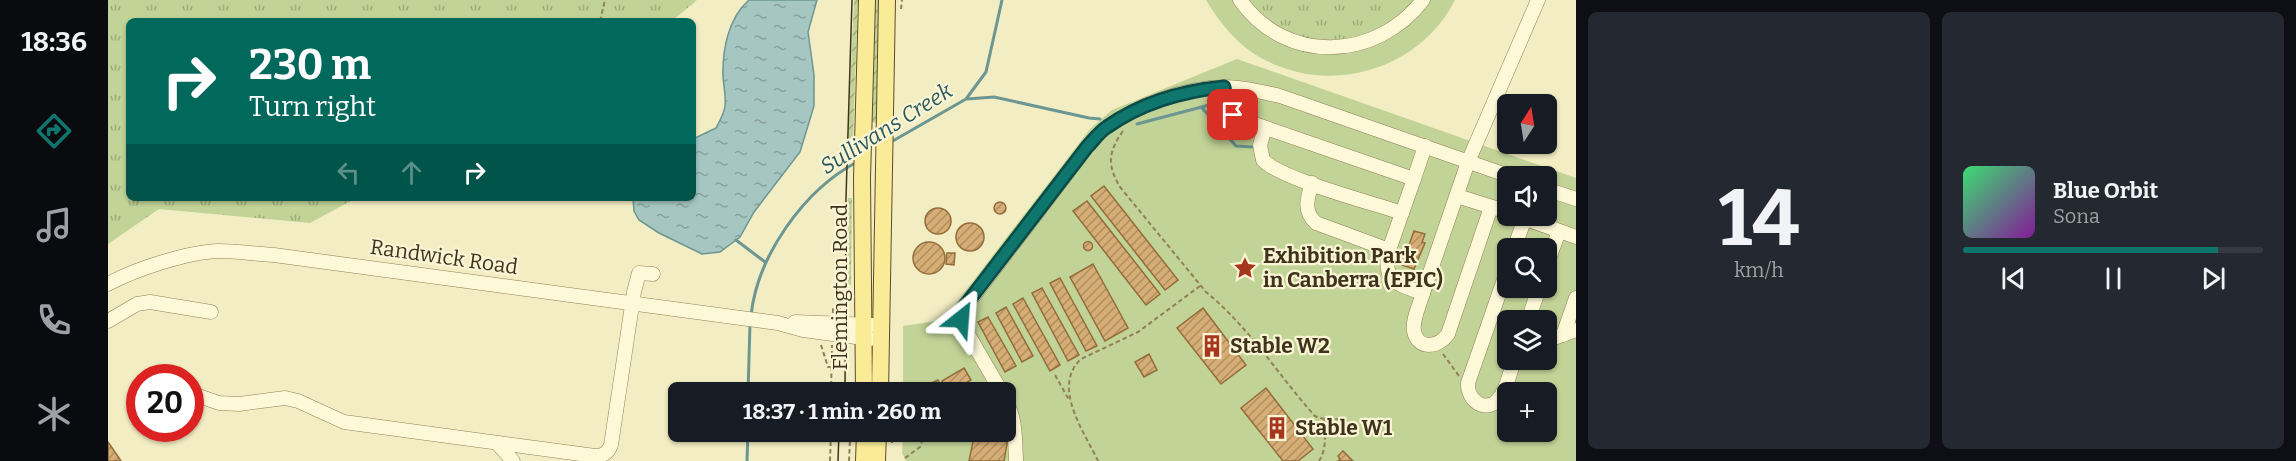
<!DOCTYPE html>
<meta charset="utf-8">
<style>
body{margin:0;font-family:Bitter,serif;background:#242831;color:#f1f3f6;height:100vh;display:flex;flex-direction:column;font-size:22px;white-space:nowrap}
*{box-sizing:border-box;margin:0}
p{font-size:20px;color:#9ea1a6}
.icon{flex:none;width:33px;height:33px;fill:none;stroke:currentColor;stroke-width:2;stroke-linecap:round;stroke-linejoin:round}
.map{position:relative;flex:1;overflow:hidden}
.side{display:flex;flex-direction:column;gap:12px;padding:12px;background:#0d0f14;width:720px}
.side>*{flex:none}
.hud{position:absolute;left:18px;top:18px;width:570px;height:183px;border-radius:9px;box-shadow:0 2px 4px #0004;background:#00695c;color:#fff;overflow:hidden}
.needle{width:39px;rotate:12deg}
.tools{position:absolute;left:1389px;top:94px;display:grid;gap:12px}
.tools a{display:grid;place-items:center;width:60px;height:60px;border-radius:9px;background:#171b24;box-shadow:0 2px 4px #0004;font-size:30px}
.speed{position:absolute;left:18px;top:364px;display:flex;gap:12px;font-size:30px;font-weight:700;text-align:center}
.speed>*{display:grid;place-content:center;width:78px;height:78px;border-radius:50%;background:#171b24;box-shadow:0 2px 4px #0004;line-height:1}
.speed .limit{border:9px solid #d22;background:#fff;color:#111}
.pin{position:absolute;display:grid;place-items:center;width:51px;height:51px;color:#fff;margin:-26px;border-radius:12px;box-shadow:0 3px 9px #0006}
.me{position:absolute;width:66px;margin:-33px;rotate:28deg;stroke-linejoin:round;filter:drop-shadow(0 0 4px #0008)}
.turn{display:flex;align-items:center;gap:21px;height:126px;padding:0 24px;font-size:27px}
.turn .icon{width:78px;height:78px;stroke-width:2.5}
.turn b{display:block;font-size:42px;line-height:51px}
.lanes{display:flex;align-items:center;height:57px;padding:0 24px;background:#0003;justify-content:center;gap:30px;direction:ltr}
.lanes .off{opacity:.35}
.side .tile{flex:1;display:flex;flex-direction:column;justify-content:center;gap:9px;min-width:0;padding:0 21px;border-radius:9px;background:#242831}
.side .dial{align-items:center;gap:0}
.dial b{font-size:78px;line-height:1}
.song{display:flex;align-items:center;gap:18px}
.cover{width:72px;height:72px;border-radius:9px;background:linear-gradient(135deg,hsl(140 70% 55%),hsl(290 70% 35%))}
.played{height:6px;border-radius:3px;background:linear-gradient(90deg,#0f766e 85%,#363941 85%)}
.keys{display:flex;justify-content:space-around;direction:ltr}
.side .tiles{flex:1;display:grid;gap:12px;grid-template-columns:repeat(2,1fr)}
.trip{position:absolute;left:560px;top:382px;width:348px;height:60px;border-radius:9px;background:#171b24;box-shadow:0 2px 4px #0004;font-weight:700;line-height:60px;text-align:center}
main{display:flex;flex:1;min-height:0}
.dock{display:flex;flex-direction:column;width:108px;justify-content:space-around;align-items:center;background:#090b0e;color:#9ea1a6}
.dock .icon{width:42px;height:42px}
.dock .selected{color:#0f766e}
.dock b{font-size:27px;color:#f1f3f6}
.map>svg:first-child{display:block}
.grass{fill:url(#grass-tufts)}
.park{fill:#c1d396;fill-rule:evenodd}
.garden{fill:url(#garden-furrows)}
.water{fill:url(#water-ripples);stroke:#6b9692;stroke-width:1.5}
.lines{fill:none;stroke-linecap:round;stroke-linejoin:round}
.stream{stroke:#6b9692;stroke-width:3}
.building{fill:url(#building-hatch);stroke:#936c3a;stroke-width:1.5}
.minor-casing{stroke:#918057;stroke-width:15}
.major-casing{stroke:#5e4c2c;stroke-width:18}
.path{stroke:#918057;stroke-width:2;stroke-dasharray:4.5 3;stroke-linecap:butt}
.minor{stroke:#fdf8d8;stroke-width:14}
.major{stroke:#faec97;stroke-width:16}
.tram{stroke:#3f331d;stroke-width:1.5}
.route-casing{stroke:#0a4d48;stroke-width:15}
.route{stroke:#0f766e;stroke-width:10}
.labels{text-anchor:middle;stroke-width:4.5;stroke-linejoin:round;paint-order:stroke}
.poi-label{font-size:21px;font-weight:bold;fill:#3f331d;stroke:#faf5d4;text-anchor:start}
.street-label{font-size:21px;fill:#3f331d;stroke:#faf5d4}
.water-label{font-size:22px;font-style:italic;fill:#2b5a60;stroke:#faf5d4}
</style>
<main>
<nav class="dock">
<b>18:36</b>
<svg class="icon selected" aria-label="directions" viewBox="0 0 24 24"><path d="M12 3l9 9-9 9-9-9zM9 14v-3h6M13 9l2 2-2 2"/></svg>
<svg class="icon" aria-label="music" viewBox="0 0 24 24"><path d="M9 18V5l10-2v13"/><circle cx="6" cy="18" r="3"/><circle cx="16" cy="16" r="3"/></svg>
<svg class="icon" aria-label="phone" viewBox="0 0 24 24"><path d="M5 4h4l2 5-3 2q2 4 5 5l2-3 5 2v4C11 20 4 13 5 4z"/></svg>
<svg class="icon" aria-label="climate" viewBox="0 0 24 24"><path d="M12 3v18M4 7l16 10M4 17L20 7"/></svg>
</nav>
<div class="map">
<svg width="1468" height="461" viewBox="0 0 1468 461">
<defs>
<pattern id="grass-tufts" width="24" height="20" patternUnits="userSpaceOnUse" patternTransform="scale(1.5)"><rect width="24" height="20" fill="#c1d396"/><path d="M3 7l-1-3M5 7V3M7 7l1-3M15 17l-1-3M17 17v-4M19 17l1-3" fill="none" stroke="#9eac7a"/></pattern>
<pattern id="garden-furrows" width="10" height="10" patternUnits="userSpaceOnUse" patternTransform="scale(1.5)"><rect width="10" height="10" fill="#c1d396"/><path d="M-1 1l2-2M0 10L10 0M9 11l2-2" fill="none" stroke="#9eac7a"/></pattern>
<pattern id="water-ripples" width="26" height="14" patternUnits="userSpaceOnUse" patternTransform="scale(1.5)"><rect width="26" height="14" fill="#a6c6c2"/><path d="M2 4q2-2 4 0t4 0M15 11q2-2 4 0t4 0" fill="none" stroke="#89a19d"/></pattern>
<pattern id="building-hatch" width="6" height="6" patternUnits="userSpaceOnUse" patternTransform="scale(1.5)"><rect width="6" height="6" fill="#d6ae75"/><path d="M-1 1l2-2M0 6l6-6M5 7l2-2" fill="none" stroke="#af8e5f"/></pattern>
</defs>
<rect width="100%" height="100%" fill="#f3edc3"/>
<g class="grass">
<path d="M0,0H589L570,16L561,21H21V198H248L202,223L51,209L0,244Z"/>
<path d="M1137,0H1310C1298,10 1284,25 1270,32C1238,47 1193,46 1163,26C1154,20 1145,8 1137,0Z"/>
</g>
<g class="park">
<path d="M1098,0H1126L1159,33L1247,50L1320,0H1347C1313,68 1227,95 1159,61C1132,48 1113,25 1098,0Z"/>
<path d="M1129,59L1468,178V461H798L794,453L795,432H897V393H795V326L835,320L982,129L1004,110ZM1400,177H1438V216H1400ZM1400,249H1438V288H1400ZM1400,321H1438V360H1400ZM1400,393H1438V432H1400Z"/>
</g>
<g class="garden">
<path d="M746,0H750L745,140H740Z"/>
<path d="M765,0H773L770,123L761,122Z"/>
<path d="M740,198H744L743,285H739Z"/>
</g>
<path class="water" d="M641,0H709L700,32L706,75V106L692,152L646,212L632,237L612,252L594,254L551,233L531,220L526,211L525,198H585V139L608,128C611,122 616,114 617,106C618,97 616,87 615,78C614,51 620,18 641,0Z"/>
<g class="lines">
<g class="stream">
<path d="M859,99L886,97L981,118L992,119"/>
<path d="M1094,108L1128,146L1145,147"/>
<path d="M1029,124L1105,104"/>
<path d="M783,142L858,99L878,72L894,0"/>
<path d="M628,240L657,262"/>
<path d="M643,316C649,256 696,190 749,162"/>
<path d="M640,393L642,323"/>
<path d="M639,461L640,432"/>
</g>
</g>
<g class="building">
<path d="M996,186L1070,280L1057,290L983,196Z"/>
<path d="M979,201L1052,294L1038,305L965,211Z"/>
<circle cx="892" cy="208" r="6"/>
<circle cx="830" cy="221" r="13"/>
<circle cx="862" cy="237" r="14"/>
<path d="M1306,231L1317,234L1314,242L1317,243L1306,269L1294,265Z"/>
<circle cx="980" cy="246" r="4.5"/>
<circle cx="821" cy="258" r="16"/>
<path d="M839,253H847L846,265L838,264Z"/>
<path d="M985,264L1020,328L997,341L962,277Z"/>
<path d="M952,278L989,346L978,351L942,283Z"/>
<path d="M934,288L971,355L960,361L924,293Z"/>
<path d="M915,298L952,365L942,371L905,304Z"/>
<path d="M898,307L925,356L914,362L888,313Z"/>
<path d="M1095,308L1138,365L1113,384L1069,328Z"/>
<path d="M880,317L908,366L897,372L870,322Z"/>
<path d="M1041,354L1049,370L1036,377L1027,362Z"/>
<path d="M856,368L863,380L841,393L834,381Z"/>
<path d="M830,380L835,390L826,393L821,384Z"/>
<path d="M32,386V403L29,404L23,390Z"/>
<path d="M1158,388L1205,449L1190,461H1175L1133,408Z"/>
<path d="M867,432H886L885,435L900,438L896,461H861Z"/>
<path d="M0,442L11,458L13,461H0Z"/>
<path d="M1235,451L1245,461H1230L1232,459L1230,456Z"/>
</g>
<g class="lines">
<g class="minor-casing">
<g id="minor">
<path d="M1132,0C1178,65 1268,61 1315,0"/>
<path d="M1116,87C1118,106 1118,111 1135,120L1306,179L1317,146"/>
<path d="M1157,128L1152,145L1155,160C1172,179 1265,203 1294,213L1306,179"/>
<path d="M1204,183C1199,199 1195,211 1208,223L1281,250L1294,213"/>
<path d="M1438,189L1468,199"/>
<path d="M1349,196L1400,212"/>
<path d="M1410,216L1468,237"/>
<path d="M1406,249L1417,218"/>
<path d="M1281,250C1274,281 1288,284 1315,293L1360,162L1430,0"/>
<path d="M1438,267L1451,231"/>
<path d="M1400,268L1360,383C1359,399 1376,414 1390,400C1399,390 1402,372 1406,360"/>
<path d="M0,284C27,269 80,252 111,251C129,251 148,254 166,255L670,323L695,330L763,339"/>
<path d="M1315,293C1312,304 1304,320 1306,331C1310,351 1331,347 1340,334L1383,207"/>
<path d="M0,321L29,304L42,302L103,312"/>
<path d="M1420,321L1431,288"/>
<path d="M687,322L764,325"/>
<path d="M1455,335L1468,298"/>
<path d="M1438,338L1449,337L1468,330"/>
<path d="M82,393L111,403L131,404L177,398L190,401L236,422L487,456C495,456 500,453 503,445L526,292L531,273L545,274"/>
<path d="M894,393L854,324L852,314L979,147C985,141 991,132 999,127C1032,104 1076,88 1117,87C1136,87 1153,92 1172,96L1404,177"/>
<path d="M897,399C908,419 907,438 908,461"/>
<path d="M389,443L405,461"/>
</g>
</g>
<g class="major-casing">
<g id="major">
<path d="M756,393L754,178L759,0"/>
<path d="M772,393L779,0"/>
<path d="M756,461L757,432"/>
<path d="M769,461L770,432"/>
</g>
</g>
<g class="path">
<path d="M793,9L794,0"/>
<path d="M492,21L497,0"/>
<path d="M1015,131C1000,152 999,165 1012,187L1098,292C1141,327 1170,375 1207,416C1219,422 1229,417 1240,421"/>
<path d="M725,313V309H742"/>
<path d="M713,345L720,367H742"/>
<path d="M1335,354L1351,376"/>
<path d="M947,375L961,400"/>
<path d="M723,393L724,345"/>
<path d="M723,439L736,436L742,439L741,461"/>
<path d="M784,443L785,432"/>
<path d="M797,458L812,447L817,432"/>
<path d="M722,461L723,432"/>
<path d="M990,461C977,433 943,387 973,359L1030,332L1092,286"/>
<path d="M1211,461C1219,449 1217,434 1216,420"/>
</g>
<use href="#minor" class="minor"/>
<use href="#major" class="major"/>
<g class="tram">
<path d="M737,393L738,198L744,0"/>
<path d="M730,461L731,432"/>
</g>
</g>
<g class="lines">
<g class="route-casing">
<path id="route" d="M853,319L852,314L856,307L979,147C985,141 991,132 999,127C1033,103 1075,91 1116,87L1119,107L1125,115"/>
</g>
<use href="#route" class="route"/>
</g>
<defs>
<g id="sight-bare" transform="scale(1.8)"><path d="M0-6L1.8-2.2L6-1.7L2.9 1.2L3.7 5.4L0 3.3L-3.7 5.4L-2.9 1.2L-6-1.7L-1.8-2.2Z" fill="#a7361f" stroke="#faf5d4" stroke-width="2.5" paint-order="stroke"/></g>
<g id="building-bare" transform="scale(1.8)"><path d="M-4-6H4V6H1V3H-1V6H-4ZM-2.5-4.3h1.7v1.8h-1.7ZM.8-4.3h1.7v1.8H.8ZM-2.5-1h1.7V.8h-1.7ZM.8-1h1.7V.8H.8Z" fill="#a7361f" stroke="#faf5d4" stroke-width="2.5" paint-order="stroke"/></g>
</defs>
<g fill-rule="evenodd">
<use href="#sight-bare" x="1137" y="268"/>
<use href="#building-bare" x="1104" y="346"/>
<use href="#building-bare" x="1169" y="428"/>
</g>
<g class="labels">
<g class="poi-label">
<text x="1155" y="263">Exhibition Park<tspan x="1155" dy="24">in Canberra (EPIC)</tspan></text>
<text x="1122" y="353">Stable W2</text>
<text x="1187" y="435">Stable W1</text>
</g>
<g class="street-label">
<text transform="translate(336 257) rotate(8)" y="7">Randwick Road</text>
<text transform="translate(732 287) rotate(-90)" y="7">Flemington Road</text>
</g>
<g class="water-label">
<text transform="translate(778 128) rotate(-32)" y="8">Sullivans Creek</text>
</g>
</g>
</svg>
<div class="tools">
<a><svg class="needle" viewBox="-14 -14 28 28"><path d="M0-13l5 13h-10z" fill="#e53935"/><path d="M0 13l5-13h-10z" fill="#9ea1a6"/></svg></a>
<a><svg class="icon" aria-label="sound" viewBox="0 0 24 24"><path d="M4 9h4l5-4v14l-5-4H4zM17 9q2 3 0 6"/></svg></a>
<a><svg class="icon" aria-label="search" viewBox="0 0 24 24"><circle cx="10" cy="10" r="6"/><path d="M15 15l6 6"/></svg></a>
<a><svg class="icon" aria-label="layers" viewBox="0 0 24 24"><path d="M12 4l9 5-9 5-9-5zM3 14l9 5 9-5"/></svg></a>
<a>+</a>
</div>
<div class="speed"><div class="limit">20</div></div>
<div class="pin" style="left:1125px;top:115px;background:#d93025"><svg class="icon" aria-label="arrive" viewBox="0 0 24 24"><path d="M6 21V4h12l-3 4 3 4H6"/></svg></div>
<svg class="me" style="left:853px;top:319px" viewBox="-20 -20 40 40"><path d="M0-17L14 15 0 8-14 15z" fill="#0f766e" stroke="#fff" stroke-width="4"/></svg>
<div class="trip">18:37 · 1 min · 260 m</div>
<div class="hud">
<div class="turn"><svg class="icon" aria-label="right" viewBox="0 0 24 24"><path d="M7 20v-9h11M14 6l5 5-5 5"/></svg><div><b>230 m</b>Turn right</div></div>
<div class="lanes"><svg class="icon off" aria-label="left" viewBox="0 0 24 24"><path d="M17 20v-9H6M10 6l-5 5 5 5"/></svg><svg class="icon off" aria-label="ahead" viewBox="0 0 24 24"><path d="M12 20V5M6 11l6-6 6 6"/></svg><svg class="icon" aria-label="right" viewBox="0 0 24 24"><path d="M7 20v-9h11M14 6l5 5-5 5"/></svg></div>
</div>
</div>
<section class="side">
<div class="tiles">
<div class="tile dial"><b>14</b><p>km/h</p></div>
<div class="tile">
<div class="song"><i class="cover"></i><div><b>Blue Orbit</b><p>Sona</p></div></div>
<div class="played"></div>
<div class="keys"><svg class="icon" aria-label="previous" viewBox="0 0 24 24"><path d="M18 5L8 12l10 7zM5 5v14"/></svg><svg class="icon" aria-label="pause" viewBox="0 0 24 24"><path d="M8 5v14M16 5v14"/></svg><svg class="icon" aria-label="next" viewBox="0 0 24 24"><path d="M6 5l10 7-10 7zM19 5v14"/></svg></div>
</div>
</div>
</section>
</main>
